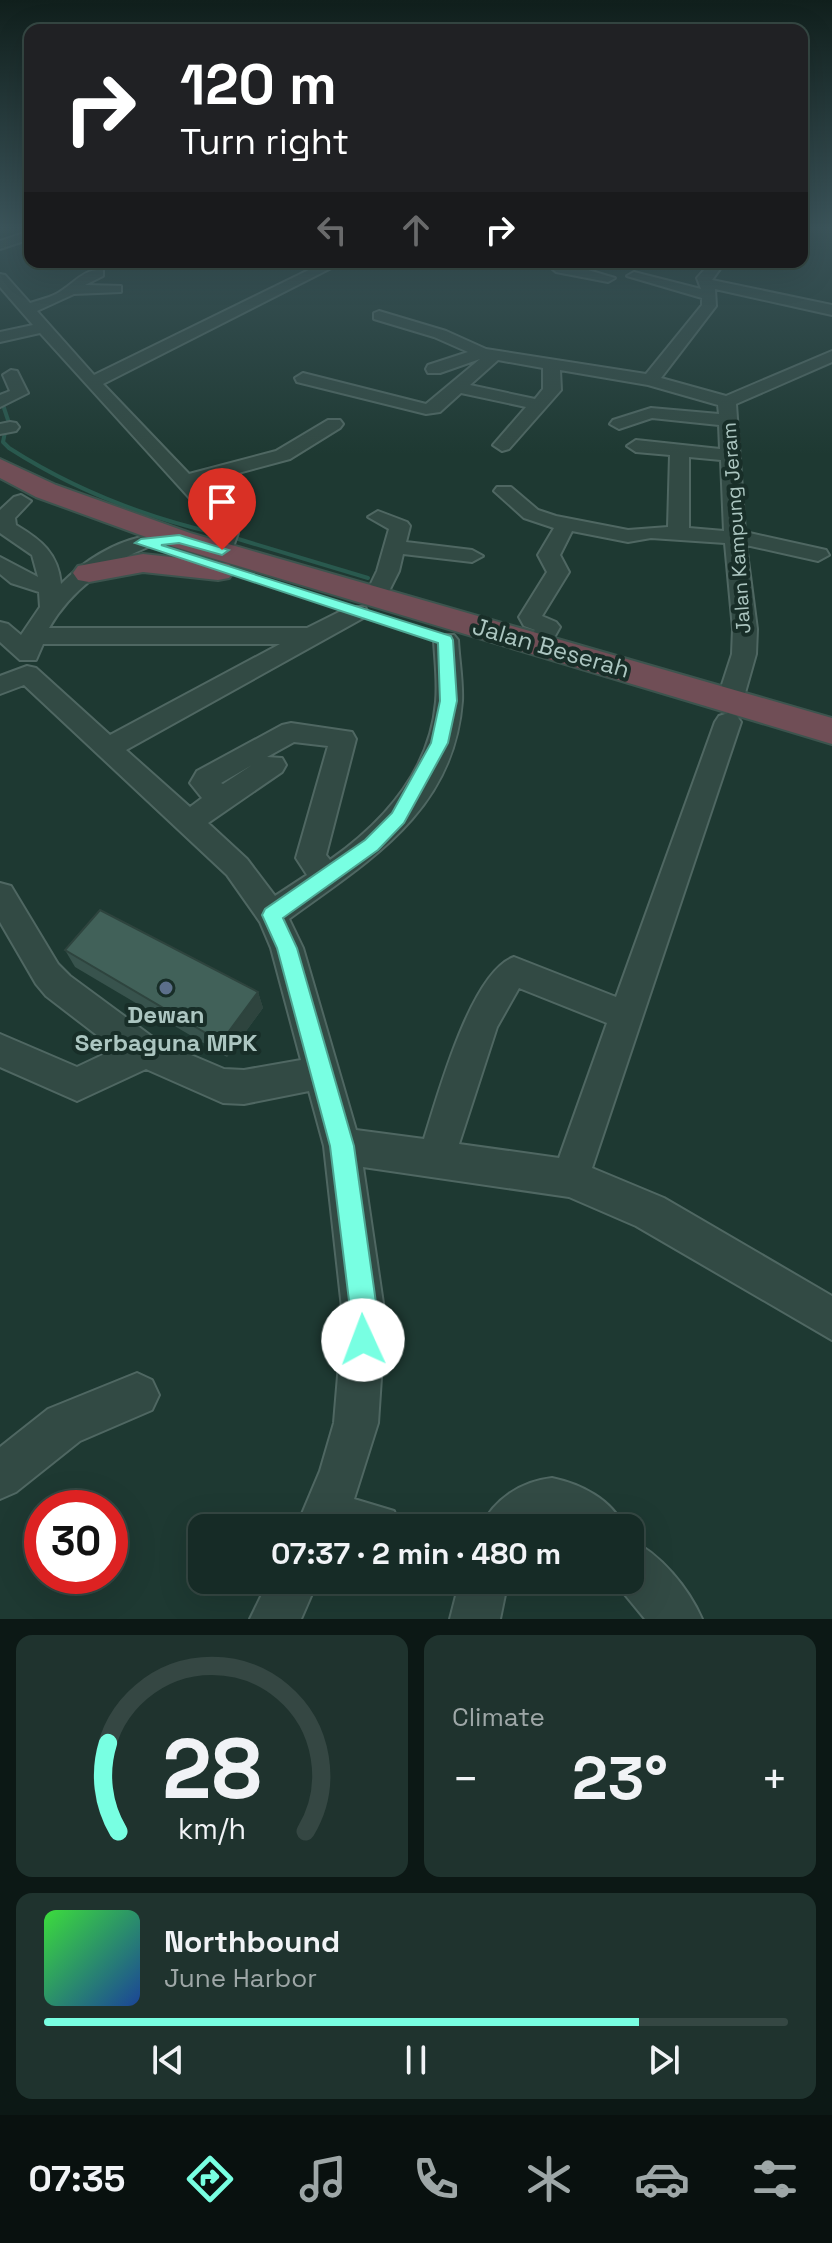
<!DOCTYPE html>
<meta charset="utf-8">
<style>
body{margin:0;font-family:"Space Grotesk",sans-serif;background:#1f332e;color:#f1f3f6;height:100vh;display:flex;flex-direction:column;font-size:30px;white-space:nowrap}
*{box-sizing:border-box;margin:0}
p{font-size:26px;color:#9ea7a7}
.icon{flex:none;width:44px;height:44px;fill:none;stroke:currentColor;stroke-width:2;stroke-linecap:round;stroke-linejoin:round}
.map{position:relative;height:1619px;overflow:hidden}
.side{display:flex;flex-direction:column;gap:16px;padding:16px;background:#0c1815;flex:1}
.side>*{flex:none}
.hud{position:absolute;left:24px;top:24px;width:784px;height:244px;border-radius:16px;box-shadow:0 8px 32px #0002,0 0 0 2px #354743;background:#202124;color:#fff;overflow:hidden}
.speed{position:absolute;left:24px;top:1490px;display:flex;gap:16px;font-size:40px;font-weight:700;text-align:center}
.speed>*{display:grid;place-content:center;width:104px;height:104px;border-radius:50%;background:#162b26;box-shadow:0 8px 32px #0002,0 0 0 2px #354743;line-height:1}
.speed .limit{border:12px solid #d22;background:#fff;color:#111}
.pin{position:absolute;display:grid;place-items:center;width:68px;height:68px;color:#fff;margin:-82px -34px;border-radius:50% 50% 50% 0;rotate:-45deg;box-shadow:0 0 8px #0007}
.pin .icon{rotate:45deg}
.me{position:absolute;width:88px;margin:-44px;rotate:358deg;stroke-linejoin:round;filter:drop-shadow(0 0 6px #0008)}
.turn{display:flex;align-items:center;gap:28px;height:168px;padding:0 24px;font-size:36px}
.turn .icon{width:104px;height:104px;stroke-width:2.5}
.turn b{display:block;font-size:56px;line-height:68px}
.lanes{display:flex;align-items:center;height:76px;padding:0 24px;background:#0003;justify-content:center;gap:40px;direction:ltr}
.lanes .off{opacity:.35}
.big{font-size:60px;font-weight:700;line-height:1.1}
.side .tile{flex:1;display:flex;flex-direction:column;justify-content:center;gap:12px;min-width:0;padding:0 28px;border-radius:16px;background:#1f332e}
.side .dial{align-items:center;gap:0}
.dial svg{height:208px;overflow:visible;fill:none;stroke:#354743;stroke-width:7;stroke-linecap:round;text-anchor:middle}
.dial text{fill:#f1f3f6;stroke:none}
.song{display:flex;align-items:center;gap:24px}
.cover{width:96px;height:96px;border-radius:12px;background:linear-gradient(135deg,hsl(120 70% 55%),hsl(220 70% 35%))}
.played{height:8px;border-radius:4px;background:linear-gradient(90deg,#78ffe2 80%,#354743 80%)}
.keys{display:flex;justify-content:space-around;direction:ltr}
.heat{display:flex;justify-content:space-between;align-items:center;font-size:44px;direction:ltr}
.side .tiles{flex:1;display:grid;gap:16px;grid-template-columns:1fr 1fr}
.tile:last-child{grid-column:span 2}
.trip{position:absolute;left:188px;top:1514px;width:456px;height:80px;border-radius:16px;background:#162b26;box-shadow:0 8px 32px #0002,0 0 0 2px #354743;font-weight:700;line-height:80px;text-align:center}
.dock{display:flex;height:128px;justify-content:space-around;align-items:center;background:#09110f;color:#9ea7a7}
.dock .icon{width:56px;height:56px}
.dock .active{color:#78ffe2}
.dock b{font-size:36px;color:#f1f3f6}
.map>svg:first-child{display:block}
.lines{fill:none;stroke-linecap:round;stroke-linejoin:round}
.stream{stroke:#29594e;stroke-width:4}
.minor-casing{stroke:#4f6762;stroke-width:4}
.highway-casing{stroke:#3c544e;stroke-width:4}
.minor{fill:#324a44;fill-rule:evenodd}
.highway{fill:#704e56;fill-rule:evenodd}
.wall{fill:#38534d}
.shaded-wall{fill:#2e443e}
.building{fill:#416159;stroke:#2e443e;stroke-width:2}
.route{fill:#78ffe2;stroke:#4ea693;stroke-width:2}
.service-dot{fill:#5c6f8a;stroke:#182e28;stroke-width:3}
.labels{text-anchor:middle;stroke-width:8;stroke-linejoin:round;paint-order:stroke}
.far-street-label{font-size:20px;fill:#acc6c1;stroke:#182e28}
.street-label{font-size:24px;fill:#acc6c1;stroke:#182e28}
.poi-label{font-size:24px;font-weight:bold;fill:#acc6c1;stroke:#182e28}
</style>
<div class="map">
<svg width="832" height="1619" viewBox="0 0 832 1619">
<rect width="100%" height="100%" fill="#1e3932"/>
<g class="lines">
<g class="stream">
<path d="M3,405L9,423"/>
<path d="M5,432L3,442L9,448C73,489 141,516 215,533"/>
<path d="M235,538L368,578"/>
</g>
<g class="minor-casing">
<g id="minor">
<path d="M30,231V239L0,249V241Z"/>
<path d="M325,262H343L103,384L189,474L276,451L328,420H340L343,424L340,428L290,459L198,484L232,520L238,533L230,555L222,556L211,550L218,533L215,526L40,333L0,342V332L33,325L0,287V274L5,275L30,303C39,300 48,298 56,294C72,286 83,268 103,270V276L85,285L121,286V292L74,294L37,311L94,375Z"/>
<path d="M545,262H561L615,278L608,282L556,272Z"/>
<path d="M711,262H725L712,280L832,305V315L715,289L716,306L661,378L726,396L832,351V362L736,404L745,532L826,550L829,555L818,561L746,545L757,629L756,654L743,700L739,706L730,709L721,706L717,700L732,654L733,629L725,543L651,538L628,542L572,531L560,555L569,572L542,616L556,622L560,627L547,650H531L527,645L535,630L524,626L519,617L547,572L538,555L554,528L524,518L494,491L497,487H511L538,510L556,516L628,530L668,527L670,455L636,452L627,446L636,440L720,449L719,425L652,418L619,429L610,424L613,420L651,408L719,414L718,405L648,385L560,370L561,390L509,449L502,451L493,445L526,407L461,393L440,412L426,414L297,382L295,378L303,373L426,404L480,359L440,373H428L426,369L428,365L468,352L434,337L374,319V313L379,311L446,331L486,349L646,374L702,305V298L627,276L634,272L701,289L697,278ZM498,360L543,368V389L535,399L470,385ZM689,457L721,460L724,531L689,528Z"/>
<path d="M11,370L17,371L28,393L0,407V395L10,391L3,375Z"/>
<path d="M10,422L16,423L19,427L16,431L0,434V424Z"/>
<path d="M21,495L31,501L15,518L16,525C41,540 58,553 61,584C83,562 111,544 141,537L152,543L148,547C108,563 71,590 49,628H307L349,607H365L368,612L365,617L126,750L190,807L202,798L190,783L197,771L282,725L291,723L352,732L356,739L326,855L330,860C384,822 430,770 436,702C438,681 435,660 434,640L438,635H454L458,640C459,660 463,681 462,701C454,812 368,861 289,919L303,948L356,1130L424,1139C438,1095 471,972 514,957L616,997L715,722L719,716L728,713L737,716L741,722L592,1168L664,1198L832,1296V1340L636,1226L569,1197L363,1167L385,1317L378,1423L354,1499L394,1511L400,1528H296L320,1471L334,1423L343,1317L324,1146L309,1091L244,1104L223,1103L146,1069L77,1101L0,1067V1034L77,1067L115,1049L46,996L36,984L0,922V883L11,886L58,964L70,976L158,1041L224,1069L244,1070L301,1060L271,948L260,922L227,875L24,685L0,694V676L27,666L36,668L110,735L280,644H43L36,660H20L0,642V622L8,624L21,635L40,607L39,592L11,583L0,574V557L38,577L32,555L0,533V510L14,497ZM294,742L328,746L296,858L307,875L275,896L247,859L208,823L282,772L286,765L282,758L267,757ZM252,765L223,784L221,783ZM519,988L607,1023L559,1158L459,1144L497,1027Z"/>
<path d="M378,511L407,522L410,526L406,542L472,550L483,556L472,562L403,554L399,571L384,601H368L365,596L377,571L389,529L368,517Z"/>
<path d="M137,1373L152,1380L159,1395L152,1410L80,1441L16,1492L0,1499V1447L48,1409Z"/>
<path d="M552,1478C581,1484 613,1500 624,1528H561L552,1524L540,1528H481C492,1500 522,1481 552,1478Z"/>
<path d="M630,1540C660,1553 689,1589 702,1619H645L613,1580H630Z"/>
<path d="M269,1580H318L301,1619H250Z"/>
<path d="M460,1580H508L500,1619H450Z"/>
</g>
</g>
<g class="highway-casing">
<g id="highway">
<path d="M0,459L56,485L190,533L832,718V744L168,545L36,497L0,478Z"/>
<path d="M143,554L218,562L229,564L234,571L229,578L218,580L143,572L89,582L78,580L73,573L78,566Z"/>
</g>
</g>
<use href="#minor" class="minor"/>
<use href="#highway" class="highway"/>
</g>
<path class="wall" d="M65,950L258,992L263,1008L227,1057L75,967Z"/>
<path class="shaded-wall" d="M258,992L263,1008L227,1057L221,1042Z"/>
<path class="building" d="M100,910L258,992L221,1042L65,950Z"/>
<linearGradient id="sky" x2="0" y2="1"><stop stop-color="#101f1c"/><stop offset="0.5" stop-color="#3b545a"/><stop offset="1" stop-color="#3b545a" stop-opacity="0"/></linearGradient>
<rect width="832" height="455" fill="url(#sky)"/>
<path class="route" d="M179,535L229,550L222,555L179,543L161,545L451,636L453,640L457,701L448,743L404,823L378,850L283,918L297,948L354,1146L378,1317L377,1340L373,1350L363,1354L354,1350L350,1340L351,1317L330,1146L277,948L262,915L265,909L365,840L392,813L431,743L440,701L438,643L135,543L141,539Z"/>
<circle class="service-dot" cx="166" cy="988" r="8"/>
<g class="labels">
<g class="far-street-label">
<text transform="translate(736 528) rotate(-94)" y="7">Jalan Kampung Jeram</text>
</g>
<g class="street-label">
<text transform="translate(551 648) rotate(16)" y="8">Jalan Beserah</text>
</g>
<g class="poi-label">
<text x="166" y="1023">Dewan<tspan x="166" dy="28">Serbaguna MPK</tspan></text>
</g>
</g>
</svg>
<div class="speed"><div class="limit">30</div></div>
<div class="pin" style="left:222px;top:550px;background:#d93025"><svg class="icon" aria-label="arrive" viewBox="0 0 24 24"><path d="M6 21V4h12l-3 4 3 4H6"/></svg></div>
<svg class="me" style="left:363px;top:1340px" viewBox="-20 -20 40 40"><circle r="19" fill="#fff"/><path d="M0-13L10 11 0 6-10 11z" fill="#78ffe2"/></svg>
<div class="trip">07:37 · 2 min · 480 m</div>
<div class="hud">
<div class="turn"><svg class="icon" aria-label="right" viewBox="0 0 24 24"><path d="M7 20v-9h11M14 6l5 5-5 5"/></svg><div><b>120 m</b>Turn right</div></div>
<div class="lanes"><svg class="icon off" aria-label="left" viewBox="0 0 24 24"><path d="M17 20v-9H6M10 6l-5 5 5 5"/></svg><svg class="icon off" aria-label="ahead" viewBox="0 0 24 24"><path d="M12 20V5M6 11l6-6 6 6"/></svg><svg class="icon" aria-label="right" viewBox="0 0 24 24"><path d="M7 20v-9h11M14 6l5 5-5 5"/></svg></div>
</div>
</div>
<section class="side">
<div class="tiles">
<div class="tile dial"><svg viewBox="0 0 100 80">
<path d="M14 69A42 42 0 1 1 86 69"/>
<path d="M14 69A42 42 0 0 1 10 35" stroke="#78ffe2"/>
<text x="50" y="56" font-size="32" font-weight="700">28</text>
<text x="50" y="72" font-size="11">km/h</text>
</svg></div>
<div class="tile"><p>Climate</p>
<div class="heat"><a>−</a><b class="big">23°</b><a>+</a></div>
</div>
<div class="tile">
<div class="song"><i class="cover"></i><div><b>Northbound</b><p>June Harbor</p></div></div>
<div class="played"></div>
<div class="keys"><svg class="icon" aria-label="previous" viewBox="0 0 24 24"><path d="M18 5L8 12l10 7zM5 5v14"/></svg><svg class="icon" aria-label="pause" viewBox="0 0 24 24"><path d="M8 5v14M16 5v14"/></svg><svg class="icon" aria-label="next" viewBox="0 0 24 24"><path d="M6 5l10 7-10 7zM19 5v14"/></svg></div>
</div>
</div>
</section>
<nav class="dock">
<b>07:35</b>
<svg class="icon active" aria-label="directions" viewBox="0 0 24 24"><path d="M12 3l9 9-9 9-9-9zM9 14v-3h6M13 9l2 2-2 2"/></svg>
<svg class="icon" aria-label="music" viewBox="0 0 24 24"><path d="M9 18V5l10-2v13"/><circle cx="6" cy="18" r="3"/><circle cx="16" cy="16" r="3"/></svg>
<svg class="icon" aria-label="phone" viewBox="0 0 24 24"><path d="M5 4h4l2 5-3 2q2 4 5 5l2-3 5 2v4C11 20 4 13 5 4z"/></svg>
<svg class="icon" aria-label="climate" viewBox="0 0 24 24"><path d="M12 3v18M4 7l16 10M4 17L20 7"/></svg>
<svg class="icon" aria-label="car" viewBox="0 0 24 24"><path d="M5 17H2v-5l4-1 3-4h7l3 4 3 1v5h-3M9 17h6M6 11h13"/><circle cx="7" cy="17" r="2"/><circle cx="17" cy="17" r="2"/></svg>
<svg class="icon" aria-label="filters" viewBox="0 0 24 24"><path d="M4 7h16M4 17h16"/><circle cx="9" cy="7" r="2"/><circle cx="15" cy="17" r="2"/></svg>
</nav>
